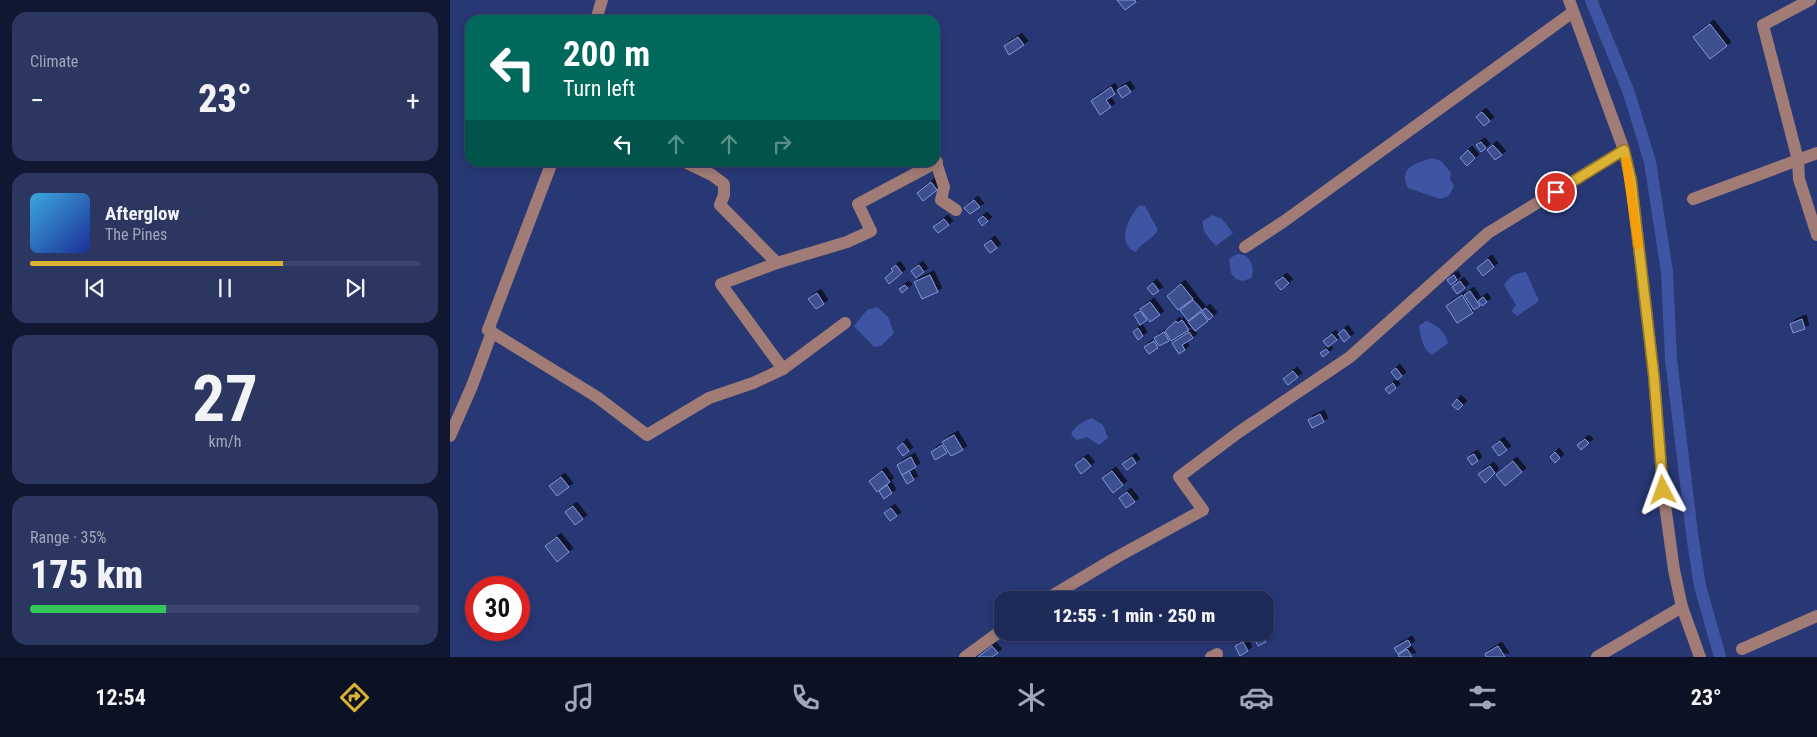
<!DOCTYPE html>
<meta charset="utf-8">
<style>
body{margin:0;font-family:"Roboto Condensed",sans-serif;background:#2b3661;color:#f1f3f6;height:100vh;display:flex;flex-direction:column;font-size:19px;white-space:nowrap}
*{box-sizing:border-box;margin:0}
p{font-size:16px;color:#a1a7ba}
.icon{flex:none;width:28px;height:28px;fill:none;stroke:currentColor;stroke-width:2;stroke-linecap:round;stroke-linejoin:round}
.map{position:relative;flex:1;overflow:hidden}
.side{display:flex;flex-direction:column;gap:12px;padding:12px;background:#101730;width:450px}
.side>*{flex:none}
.hud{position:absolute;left:15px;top:15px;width:475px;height:152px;border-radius:15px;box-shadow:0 2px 8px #0003,0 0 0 1px #3c466e;background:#00695c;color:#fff;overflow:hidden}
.speed{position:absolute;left:15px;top:576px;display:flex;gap:10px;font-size:25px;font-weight:700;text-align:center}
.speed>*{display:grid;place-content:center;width:65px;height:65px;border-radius:50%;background:#1e2a58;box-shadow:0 2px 8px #0003,0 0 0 1px #3c466e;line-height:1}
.speed .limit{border:8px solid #d22;background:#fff;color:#111}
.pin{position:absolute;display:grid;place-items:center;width:42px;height:42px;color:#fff;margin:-21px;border:2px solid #fff;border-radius:50%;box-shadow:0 1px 5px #0007}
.me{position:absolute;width:55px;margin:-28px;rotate:356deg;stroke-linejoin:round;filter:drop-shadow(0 0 4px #0008)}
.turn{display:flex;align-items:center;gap:18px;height:105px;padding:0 15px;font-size:22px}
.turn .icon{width:65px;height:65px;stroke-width:2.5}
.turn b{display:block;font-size:35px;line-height:42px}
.lanes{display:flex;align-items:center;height:48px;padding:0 15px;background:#0003;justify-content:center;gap:25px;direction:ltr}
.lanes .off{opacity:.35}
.big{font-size:38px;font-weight:800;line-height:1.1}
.side .tile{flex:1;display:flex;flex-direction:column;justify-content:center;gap:8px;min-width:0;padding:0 18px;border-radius:15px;background:#2b3661}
.side .dial{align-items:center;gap:0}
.dial b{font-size:65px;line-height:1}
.song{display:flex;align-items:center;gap:15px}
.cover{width:60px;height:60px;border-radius:8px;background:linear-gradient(135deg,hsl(200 70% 55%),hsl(230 70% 35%))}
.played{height:5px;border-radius:2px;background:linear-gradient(90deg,#dcb233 65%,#3c466e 65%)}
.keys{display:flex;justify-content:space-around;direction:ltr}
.heat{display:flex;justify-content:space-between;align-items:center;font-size:28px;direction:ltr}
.charge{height:8px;border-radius:4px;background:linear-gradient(90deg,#34c759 35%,#3c466e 0)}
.trip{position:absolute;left:544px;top:591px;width:280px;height:50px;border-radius:15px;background:#1e2a58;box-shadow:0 2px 8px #0003,0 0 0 1px #3c466e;font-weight:800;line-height:50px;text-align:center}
.tabs{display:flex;height:80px;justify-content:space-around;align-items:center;background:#0c1123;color:#a1a7ba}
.tabs .icon{width:35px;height:35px}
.tabs .current{color:#dcb233}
.tabs b{font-size:22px;color:#f1f3f6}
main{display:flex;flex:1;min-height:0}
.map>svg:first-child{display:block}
.water{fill:#3f54a3}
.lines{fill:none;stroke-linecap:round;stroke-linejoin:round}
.canal{stroke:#3f54a3;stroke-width:12}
.building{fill:#3d4f8f;stroke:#8097dd;filter:url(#shadow)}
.minor{stroke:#a17b75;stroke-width:12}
.route-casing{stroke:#8f7421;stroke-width:12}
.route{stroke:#dcb233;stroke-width:9}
.slow{stroke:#f59e0b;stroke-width:9}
</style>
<main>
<section class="side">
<div class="tile"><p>Climate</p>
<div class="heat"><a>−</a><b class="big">23°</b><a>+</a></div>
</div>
<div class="tile">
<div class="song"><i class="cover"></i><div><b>Afterglow</b><p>The Pines</p></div></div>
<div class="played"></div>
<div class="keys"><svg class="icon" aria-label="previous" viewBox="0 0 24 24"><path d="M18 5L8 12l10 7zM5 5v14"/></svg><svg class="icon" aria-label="pause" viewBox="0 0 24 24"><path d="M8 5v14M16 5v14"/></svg><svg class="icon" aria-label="next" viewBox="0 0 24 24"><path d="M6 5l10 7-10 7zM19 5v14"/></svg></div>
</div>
<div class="tile dial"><b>27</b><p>km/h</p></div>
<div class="tile"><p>Range · 35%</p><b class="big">175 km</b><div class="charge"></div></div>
</section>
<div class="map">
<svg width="1367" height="657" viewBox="0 0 1367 657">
<defs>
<filter id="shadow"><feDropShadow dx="4" dy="-4" stdDeviation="0" flood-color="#0009"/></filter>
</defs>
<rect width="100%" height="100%" fill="#283875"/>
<g class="water">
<path d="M982,158L991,161L1001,173L1000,179L1004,186L999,196L990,199L958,188C948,166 966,164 982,158Z"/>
<path d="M690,205L695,206L708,230C703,239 692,242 686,252C665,244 679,216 690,205Z"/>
<path d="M762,215L772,219L783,233L766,246C760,239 751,232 753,221Z"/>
<path d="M787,254L795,255C802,261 805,270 801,278L793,281L786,279L781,273L779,259Z"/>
<path d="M1076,272L1089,301L1067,316L1061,311L1066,305L1054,285C1059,276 1066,273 1076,272Z"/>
<path d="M427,307L438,317L444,333L431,346L424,347L404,326L417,310Z"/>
<path d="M976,321C988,326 994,330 998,343L982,355C973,350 970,336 969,326Z"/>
<path d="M642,418L653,425L658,438L649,445L637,437L627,440L621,435C624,426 634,421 642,418Z"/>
</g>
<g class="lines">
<path class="canal" d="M1141,0L1179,93L1200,162L1217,272L1221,359L1243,541L1250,586L1270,657"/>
</g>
<g class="building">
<path d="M667,0H685L686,2L675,10Z"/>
<path d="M1260,24L1277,46L1260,59L1243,37Z"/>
<path d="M568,37L574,45L559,55L554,46Z"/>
<path d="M676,85L681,92L672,98L667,90Z"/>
<path d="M661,87L665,94L656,100L661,107L650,115L641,101Z"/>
<path d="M1032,112L1040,121L1034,126L1026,117Z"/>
<path d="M1031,142L1036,148L1031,152L1026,145Z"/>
<path d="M1043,145L1052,155L1045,160L1037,150Z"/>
<path d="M1018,150L1025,158L1017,166L1010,158Z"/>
<path d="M481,182L487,190L473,201L467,193Z"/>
<path d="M524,200L530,207L520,214L514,208Z"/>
<path d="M533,216L538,221L532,226L528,220Z"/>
<path d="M494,219L499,225L488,233L483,227Z"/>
<path d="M541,240L547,248L540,253L534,245Z"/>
<path d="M1038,259L1044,267L1033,276L1027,268Z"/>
<path d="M446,265L452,273L439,284L435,278L443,271L441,269Z"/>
<path d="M469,265L474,272L466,278L461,271Z"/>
<path d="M480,275L488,292L472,299L464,282Z"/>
<path d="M1004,275L1007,280L1001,285L997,280Z"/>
<path d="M833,277L839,283L831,290L825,283Z"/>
<path d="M1010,281L1015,288L1007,294L1002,287Z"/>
<path d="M703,283L709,291L703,295L697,288Z"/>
<path d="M731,284L743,299L728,310L717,296Z"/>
<path d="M455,285L458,288L452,293L449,289Z"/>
<path d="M1020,291L1030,306L1024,310L1014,295Z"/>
<path d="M367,293L374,304L366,309L358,299Z"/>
<path d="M1012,295L1023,313L1007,323L996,306Z"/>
<path d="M1033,297L1037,302L1032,306L1028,301Z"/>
<path d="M743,300L752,310L738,321L730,310Z"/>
<path d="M700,302L710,315L700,322L690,309Z"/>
<path d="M756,308L763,316L759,320L752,311Z"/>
<path d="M690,311L697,320L690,325L684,315Z"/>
<path d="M751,312L758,321L745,331L738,322Z"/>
<path d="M1352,319L1355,329L1343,333L1340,324Z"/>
<path d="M732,320L739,330L721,341L715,331L726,321L728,323Z"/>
<path d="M688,328L693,336L688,340L683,332Z"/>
<path d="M894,329L900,337L894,342L888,334Z"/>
<path d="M714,332L719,341L709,346L704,338Z"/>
<path d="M739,332L743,338L732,345L735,350L729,354L722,343Z"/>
<path d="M882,334L887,340L878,347L873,341Z"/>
<path d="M704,341L708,348L699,354L694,347Z"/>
<path d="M876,349L879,352L873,357L870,353Z"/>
<path d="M946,368L952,376L947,380L941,372Z"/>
<path d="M843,371L848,377L838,385L833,379Z"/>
<path d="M943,383L946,388L939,394L935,389Z"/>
<path d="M1007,399L1013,405L1008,410L1002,405Z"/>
<path d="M870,414L874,422L862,428L858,420Z"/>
<path d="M504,435L513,450L501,456L492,442Z"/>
<path d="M1135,439L1139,443L1131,450L1127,445Z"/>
<path d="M1050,441L1057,450L1049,456L1042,447Z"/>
<path d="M453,443L459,451L453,456L447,448Z"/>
<path d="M492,445L497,453L485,460L481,452Z"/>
<path d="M1105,452L1110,458L1105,463L1100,457Z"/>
<path d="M1024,454L1028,461L1022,465L1017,458Z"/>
<path d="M461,457L466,467L452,475L447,465Z"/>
<path d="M682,457L686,463L677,470L672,464Z"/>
<path d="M634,458L641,466L631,474L625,465Z"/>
<path d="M1063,461L1072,472L1055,486L1046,475Z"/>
<path d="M1040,466L1045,473L1035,483L1028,474Z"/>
<path d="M432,471L440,482L427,492L419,481Z"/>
<path d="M459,471L464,480L457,484L452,475Z"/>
<path d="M662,471L673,485L663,493L652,478Z"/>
<path d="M111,477L119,487L107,496L99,486Z"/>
<path d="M437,485L442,493L434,499L429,491Z"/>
<path d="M677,492L685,502L676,508L669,498Z"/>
<path d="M123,506L133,519L125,525L115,512Z"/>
<path d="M441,508L447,516L440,521L434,513Z"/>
<path d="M107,537L119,552L107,562L95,546Z"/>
<path d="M811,632L816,642L808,646L803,636Z"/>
<path d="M958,640L961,645L948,654L944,648Z"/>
<path d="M793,642L798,651L790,656L785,646Z"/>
<path d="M542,646L548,653L542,657H528Z"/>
<path d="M1048,646L1055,657H1036L1035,654Z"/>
<path d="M957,649L962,657H949L948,655Z"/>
</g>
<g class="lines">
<g class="minor">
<path d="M1119,0L1174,150L1181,180L1204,377L1213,490L1224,570L1232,607L1250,657"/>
<path d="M1360,0L1313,25L1348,160L1349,179L1367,235"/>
<path d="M146,20L152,0"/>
<path d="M485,159L494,187L491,200L506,210"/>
<path d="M102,162L38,330L147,397L197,435L259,398L303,383L333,369"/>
<path d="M235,162L262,175L274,184V195L270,205L327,263"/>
<path d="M1243,199L1367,153"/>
<path d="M795,247L833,222L1123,12"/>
<path d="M395,323L333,369L271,284L327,263L397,242L421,231L408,204L487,162"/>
<path d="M0,436L22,386L42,332"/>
<path d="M595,600L667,557L753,510L729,477L789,432L900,357L1038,233L1174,150"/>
<path d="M1292,649L1367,616"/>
<path d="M515,657L552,630"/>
<path d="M761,657L767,654"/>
<path d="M1147,657L1232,607"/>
</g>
</g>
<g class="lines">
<g class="route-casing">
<path id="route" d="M1106,192L1174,150L1181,180L1204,377L1213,490"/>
</g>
<use href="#route" class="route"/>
<path class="slow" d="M1176,161L1188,245"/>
</g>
</svg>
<div class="speed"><div class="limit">30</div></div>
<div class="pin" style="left:1106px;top:192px;background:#d93025"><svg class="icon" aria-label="arrive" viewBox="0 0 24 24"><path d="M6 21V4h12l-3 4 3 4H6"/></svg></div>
<svg class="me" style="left:1213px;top:490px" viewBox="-20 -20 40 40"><path d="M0-17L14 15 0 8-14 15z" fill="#dcb233" stroke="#fff" stroke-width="4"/></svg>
<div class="trip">12:55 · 1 min · 250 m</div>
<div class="hud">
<div class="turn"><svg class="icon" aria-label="left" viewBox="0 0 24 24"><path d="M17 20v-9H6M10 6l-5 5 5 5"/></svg><div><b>200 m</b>Turn left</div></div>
<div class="lanes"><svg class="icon" aria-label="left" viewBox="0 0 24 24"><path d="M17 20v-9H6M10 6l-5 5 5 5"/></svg><svg class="icon off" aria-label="ahead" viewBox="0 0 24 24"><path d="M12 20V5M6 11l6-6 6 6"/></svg><svg class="icon off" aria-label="ahead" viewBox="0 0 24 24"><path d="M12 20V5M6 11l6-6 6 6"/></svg><svg class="icon off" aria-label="right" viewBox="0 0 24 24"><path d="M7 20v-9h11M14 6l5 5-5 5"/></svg></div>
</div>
</div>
</main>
<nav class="tabs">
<b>12:54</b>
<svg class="icon current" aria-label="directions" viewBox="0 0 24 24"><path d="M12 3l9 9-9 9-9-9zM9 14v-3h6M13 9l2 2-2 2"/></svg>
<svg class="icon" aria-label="music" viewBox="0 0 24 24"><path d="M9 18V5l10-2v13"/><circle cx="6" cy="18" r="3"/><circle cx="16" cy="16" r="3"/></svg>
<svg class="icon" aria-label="phone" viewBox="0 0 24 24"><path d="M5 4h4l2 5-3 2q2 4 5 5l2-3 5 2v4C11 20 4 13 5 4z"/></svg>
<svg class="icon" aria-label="climate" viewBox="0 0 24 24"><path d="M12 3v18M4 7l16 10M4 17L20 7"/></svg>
<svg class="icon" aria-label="car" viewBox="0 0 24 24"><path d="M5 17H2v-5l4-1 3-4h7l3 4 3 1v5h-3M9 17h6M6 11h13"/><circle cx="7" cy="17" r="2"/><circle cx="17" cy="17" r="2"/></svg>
<svg class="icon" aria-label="filters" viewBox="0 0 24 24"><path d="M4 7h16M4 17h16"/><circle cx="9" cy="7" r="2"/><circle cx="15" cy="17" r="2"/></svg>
<b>23°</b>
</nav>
